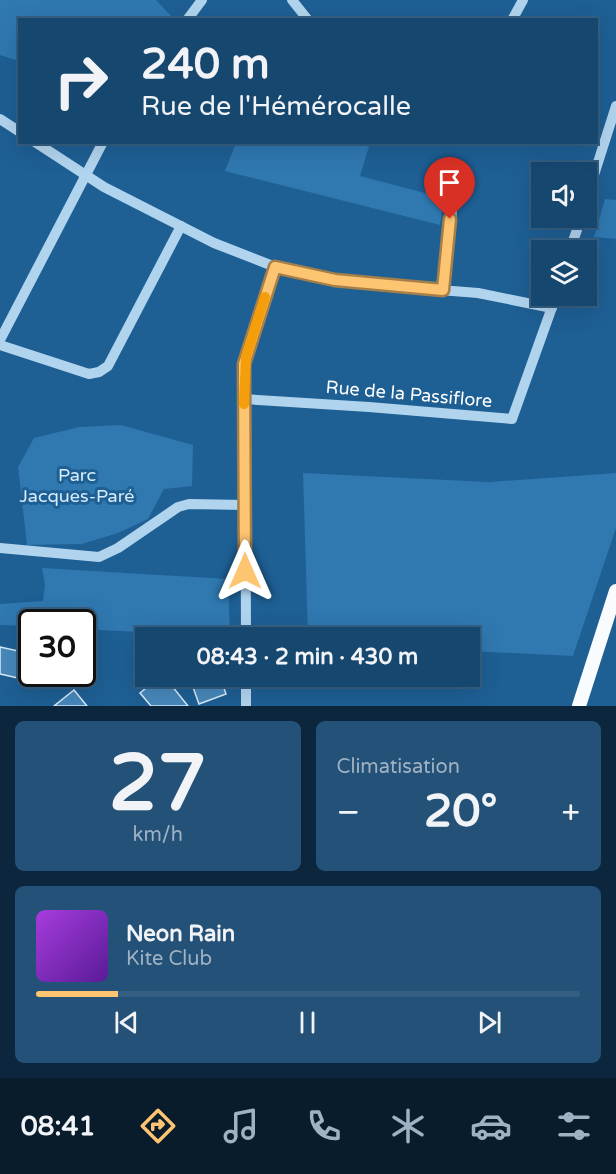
<!DOCTYPE html>
<html lang="fr">
<meta charset="utf-8">
<style>
body{margin:0;font-family:"Varela Round",sans-serif;background:#235177;color:#f1f3f6;height:100vh;display:flex;flex-direction:column;font-size:22px;white-space:nowrap}
*{box-sizing:border-box;margin:0}
p{font-size:20px;color:#9eb2c3}
.icon{flex:none;width:33px;height:33px;fill:none;stroke:currentColor;stroke-width:2;stroke-linecap:round;stroke-linejoin:round}
.map{position:relative;height:706px;overflow:hidden}
.sheet{display:flex;flex-direction:column;gap:15px;padding:15px;background:#0c273d;flex:1}
.sheet>*{flex:none}
.banner{position:absolute;left:18px;top:18px;width:580px;height:126px;border-radius:0px;box-shadow:0 6px 24px #0002,0 0 0 2px #355f82;background:#16476f;color:#f1f3f6;overflow:hidden}
.tools{position:absolute;left:531px;top:162px;display:grid;gap:12px}
.tools a{display:grid;place-items:center;width:66px;height:66px;border-radius:0px;background:#16476f;box-shadow:0 6px 24px #0002,0 0 0 2px #355f82;font-size:30px}
.speed{position:absolute;left:18px;top:609px;display:flex;gap:12px;font-size:30px;font-weight:700;text-align:center}
.speed>*{display:grid;place-content:center;width:78px;height:78px;border-radius:50%;background:#16476f;box-shadow:0 6px 24px #0002,0 0 0 2px #355f82;line-height:1}
.speed .limit{border:3px solid #111;border-radius:9px;background:#fff;color:#111}
.pin{position:absolute;display:grid;place-items:center;width:51px;height:51px;color:#fff;margin:-62px -26px;border-radius:50% 50% 50% 0;rotate:-45deg;box-shadow:0 0 6px #0007}
.pin .icon{rotate:45deg}
.me{position:absolute;width:66px;margin:-33px;rotate:0deg;stroke-linejoin:round;filter:drop-shadow(0 0 4px #0008)}
.turn{display:flex;align-items:center;gap:21px;height:126px;padding:0 24px;font-size:27px}
.turn .icon{width:78px;height:78px;stroke-width:2.5}
.turn b{display:block;font-size:42px;line-height:51px}
.big{font-size:45px;font-weight:800;line-height:1.1}
.sheet .widget{flex:1;display:flex;flex-direction:column;justify-content:center;gap:9px;min-width:0;padding:0 21px;border-radius:9px;background:#235177}
.sheet .dial{align-items:center;gap:0}
.dial b{font-size:78px;line-height:1}
.song{display:flex;align-items:center;gap:18px}
.cover{width:72px;height:72px;border-radius:9px;background:linear-gradient(135deg,hsl(280 70% 55%),hsl(270 70% 35%))}
.played{height:6px;border-radius:3px;background:linear-gradient(90deg,#fdc471 15%,#355f82 15%)}
.keys{display:flex;justify-content:space-around;direction:ltr}
.heat{display:flex;justify-content:space-between;align-items:center;font-size:33px;direction:ltr}
.sheet .tiles{flex:1;display:grid;gap:15px;grid-template-columns:1fr 1fr}
.widget:last-child{grid-column:span 2}
.trip{position:absolute;left:135px;top:627px;width:345px;height:60px;border-radius:0px;background:#16476f;box-shadow:0 6px 24px #0002,0 0 0 2px #355f82;font-weight:800;line-height:60px;text-align:center}
.tabs{display:flex;height:96px;justify-content:space-around;align-items:center;background:#091c2c;color:#9eb2c3}
.tabs .icon{width:42px;height:42px}
.tabs .on{color:#fdc471}
.tabs b{font-size:27px;color:#f1f3f6}
.map>svg:first-child{display:block}
.green{fill:#2f78b0}
.building{fill:#4788bb;stroke:#d7ebfa;stroke-width:1.5}
.lines{fill:none;stroke-linecap:round;stroke-linejoin:round}
.minor{stroke:#b1d4ee;stroke-width:10}
.major{stroke:#f9fcff;stroke-width:14}
.route-casing{stroke:#a47f49;stroke-width:15}
.route{stroke:#fdc471;stroke-width:10}
.slow{stroke:#f59e0b;stroke-width:10}
.labels{text-anchor:middle;stroke-width:6;stroke-linejoin:round;paint-order:stroke}
.street-label{font-size:18px;fill:#fff;stroke:#1e5f94}
.park-label{font-size:18px;fill:#d7ebfa;stroke:#1e5f94}
</style>
<div class="map">
<svg width="616" height="706" viewBox="0 0 616 706">
<rect width="100%" height="100%" fill="#1e5f94"/>
<g class="green">
<path d="M0,0H156L174,19L20,20L19,61L0,55Z"/>
<path d="M236,143H370L360,176L444,198L440,225L225,171Z"/>
<path d="M605,199L616,200V239L594,237Z"/>
<path d="M121,425L193,445L192,486L164,489L148,519L118,533L82,544L27,545L18,467L34,438L79,427Z"/>
<path d="M303,473L489,482L616,473V528L573,656L470,651V638L308,637Z"/>
<path d="M42,568L228,579L230,637L83,629L82,622H32L31,626L0,625V604L43,601L45,585Z"/>
</g>
<g class="building">
<path d="M0,647L32,654L27,680L0,674Z"/>
<path d="M161,676H164L188,706H151L140,693Z"/>
<path d="M189,676H220L226,694L199,704Z"/>
<path d="M74,690L87,706H54Z"/>
</g>
<g class="lines">
<g class="minor">
<path d="M292,0L308,20"/>
<path d="M187,20L202,0"/>
<path d="M512,20L523,0"/>
<path d="M0,119L20,132"/>
<path d="M35,142L104,187L214,243L278,268L363,284L478,293L552,308"/>
<path d="M440,165C463,180 446,263 443,290"/>
<path d="M586,200L616,106"/>
<path d="M570,250L581,218"/>
<path d="M0,340L103,142"/>
<path d="M0,345L89,374L99,372L108,366L181,226"/>
<path d="M244,399L369,407L512,419L556,296"/>
<path d="M0,548L99,557L118,548L178,507L189,504L245,505"/>
<path d="M246,638L245,365L248,348L275,267"/>
<path d="M246,676V706"/>
</g>
<path class="major" d="M579,706L616,591"/>
</g>
<g class="lines">
<g class="route-casing">
<path id="route" d="M245,571L244,364L275,267L335,280L443,290L450,219"/>
</g>
<use href="#route" class="route"/>
<path class="slow" d="M244,404L246,357L265,297"/>
</g>
<g class="labels">
<g class="street-label">
<text transform="translate(409 394) rotate(5)" y="6">Rue de la Passiflore</text>
</g>
<g class="park-label">
<text x="77" y="481">Parc<tspan x="77" dy="21">Jacques-Paré</tspan></text>
</g>
</g>
</svg>
<div class="tools">
<a><svg class="icon" aria-label="sound" viewBox="0 0 24 24"><path d="M4 9h4l5-4v14l-5-4H4zM17 9q2 3 0 6"/></svg></a>
<a><svg class="icon" aria-label="layers" viewBox="0 0 24 24"><path d="M12 4l9 5-9 5-9-5zM3 14l9 5 9-5"/></svg></a>
</div>
<div class="speed"><div class="limit">30</div></div>
<div class="pin" style="left:450px;top:219px;background:#d93025"><svg class="icon" aria-label="arrive" viewBox="0 0 24 24"><path d="M6 21V4h12l-3 4 3 4H6"/></svg></div>
<svg class="me" style="left:245px;top:571px" viewBox="-20 -20 40 40"><path d="M0-17L14 15 0 8-14 15z" fill="#fdc471" stroke="#fff" stroke-width="4"/></svg>
<div class="trip">08:43 · 2 min · 430 m</div>
<div class="banner">
<div class="turn"><svg class="icon" aria-label="right" viewBox="0 0 24 24"><path d="M7 20v-9h11M14 6l5 5-5 5"/></svg><div><b>240 m</b>Rue de l'Hémérocalle</div></div>
</div>
</div>
<section class="sheet">
<div class="tiles">
<div class="widget dial"><b>27</b><p>km/h</p></div>
<div class="widget"><p>Climatisation</p>
<div class="heat"><a>−</a><b class="big">20°</b><a>+</a></div>
</div>
<div class="widget">
<div class="song"><i class="cover"></i><div><b>Neon Rain</b><p>Kite Club</p></div></div>
<div class="played"></div>
<div class="keys"><svg class="icon" aria-label="previous" viewBox="0 0 24 24"><path d="M18 5L8 12l10 7zM5 5v14"/></svg><svg class="icon" aria-label="pause" viewBox="0 0 24 24"><path d="M8 5v14M16 5v14"/></svg><svg class="icon" aria-label="next" viewBox="0 0 24 24"><path d="M6 5l10 7-10 7zM19 5v14"/></svg></div>
</div>
</div>
</section>
<nav class="tabs">
<b>08:41</b>
<svg class="icon on" aria-label="directions" viewBox="0 0 24 24"><path d="M12 3l9 9-9 9-9-9zM9 14v-3h6M13 9l2 2-2 2"/></svg>
<svg class="icon" aria-label="music" viewBox="0 0 24 24"><path d="M9 18V5l10-2v13"/><circle cx="6" cy="18" r="3"/><circle cx="16" cy="16" r="3"/></svg>
<svg class="icon" aria-label="phone" viewBox="0 0 24 24"><path d="M5 4h4l2 5-3 2q2 4 5 5l2-3 5 2v4C11 20 4 13 5 4z"/></svg>
<svg class="icon" aria-label="climate" viewBox="0 0 24 24"><path d="M12 3v18M4 7l16 10M4 17L20 7"/></svg>
<svg class="icon" aria-label="car" viewBox="0 0 24 24"><path d="M5 17H2v-5l4-1 3-4h7l3 4 3 1v5h-3M9 17h6M6 11h13"/><circle cx="7" cy="17" r="2"/><circle cx="17" cy="17" r="2"/></svg>
<svg class="icon" aria-label="filters" viewBox="0 0 24 24"><path d="M4 7h16M4 17h16"/><circle cx="9" cy="7" r="2"/><circle cx="15" cy="17" r="2"/></svg>
</nav>
